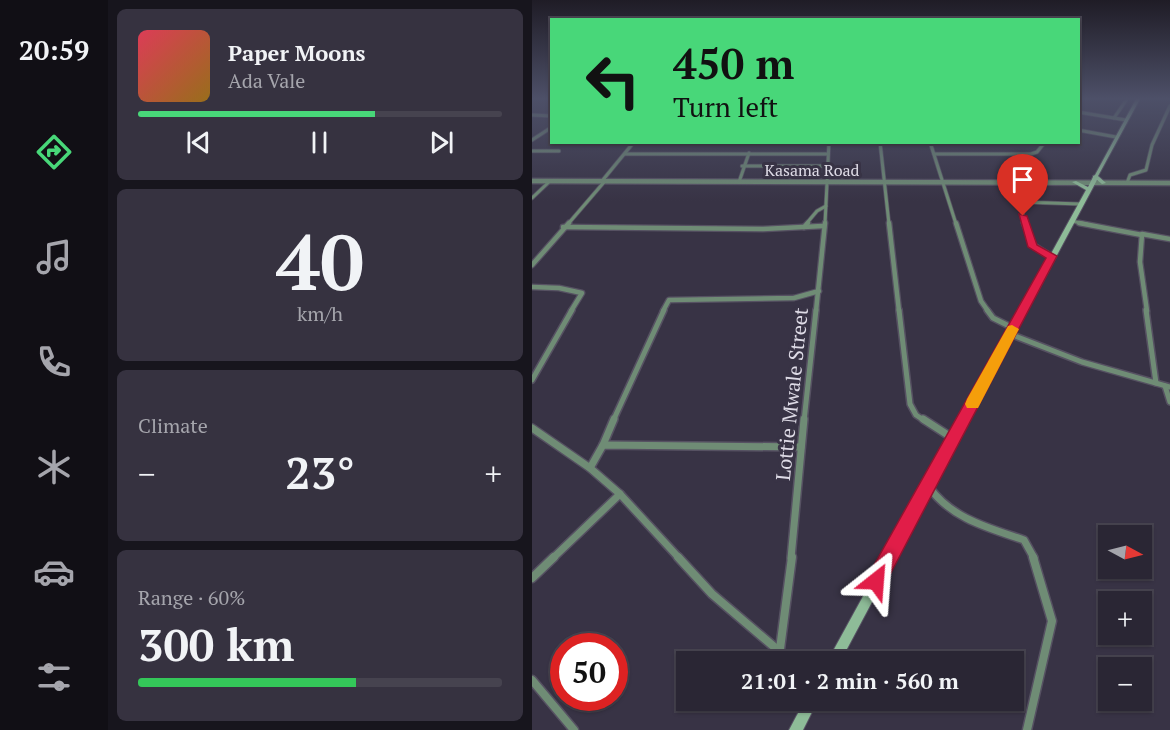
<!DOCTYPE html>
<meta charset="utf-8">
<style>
body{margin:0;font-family:"PT Serif",serif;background:#363240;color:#f1f3f6;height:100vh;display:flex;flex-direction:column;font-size:22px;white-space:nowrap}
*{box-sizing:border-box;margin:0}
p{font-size:20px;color:#a5a5ac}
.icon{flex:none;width:33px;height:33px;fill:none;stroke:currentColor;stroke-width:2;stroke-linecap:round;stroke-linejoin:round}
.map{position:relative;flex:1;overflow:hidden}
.side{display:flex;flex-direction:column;gap:9px;padding:9px;background:#17151d;width:424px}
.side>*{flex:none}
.top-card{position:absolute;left:18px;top:18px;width:530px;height:126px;border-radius:0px;box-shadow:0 2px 4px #0004,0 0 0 2px #46434f;background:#48d779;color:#111;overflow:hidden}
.needle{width:39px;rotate:97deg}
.tools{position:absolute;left:566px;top:525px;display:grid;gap:12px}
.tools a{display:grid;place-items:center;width:54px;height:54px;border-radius:0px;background:#2a2634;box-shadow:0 2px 4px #0004,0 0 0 2px #46434f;font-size:30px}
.speed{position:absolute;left:18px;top:633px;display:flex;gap:12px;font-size:30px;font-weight:700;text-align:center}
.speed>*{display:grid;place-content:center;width:78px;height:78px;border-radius:50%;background:#2a2634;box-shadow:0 2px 4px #0004,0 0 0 2px #46434f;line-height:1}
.speed .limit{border:9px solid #d22;background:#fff;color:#111}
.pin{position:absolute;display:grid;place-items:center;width:51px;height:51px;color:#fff;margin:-62px -26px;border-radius:50% 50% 50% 0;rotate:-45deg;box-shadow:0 0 6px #0007}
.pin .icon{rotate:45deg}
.me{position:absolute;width:66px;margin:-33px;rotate:28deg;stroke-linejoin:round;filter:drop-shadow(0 0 4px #0008)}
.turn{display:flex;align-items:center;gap:21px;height:126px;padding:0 24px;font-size:27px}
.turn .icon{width:78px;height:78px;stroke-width:2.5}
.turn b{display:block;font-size:42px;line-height:51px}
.big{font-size:45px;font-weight:700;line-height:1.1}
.side .widget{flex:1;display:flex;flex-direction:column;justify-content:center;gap:9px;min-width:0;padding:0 21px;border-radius:9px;background:#363240}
.side .dial{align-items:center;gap:0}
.dial b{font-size:78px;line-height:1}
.song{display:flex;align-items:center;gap:18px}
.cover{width:72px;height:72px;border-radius:9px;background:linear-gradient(135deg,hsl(350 70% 55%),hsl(40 70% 35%))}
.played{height:6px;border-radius:3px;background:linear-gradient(90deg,#48d779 65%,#46434f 65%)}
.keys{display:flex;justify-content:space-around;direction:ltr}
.heat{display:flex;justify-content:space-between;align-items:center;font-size:33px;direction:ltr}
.charge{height:9px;border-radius:4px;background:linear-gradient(90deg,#34c759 60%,#46434f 0)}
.trip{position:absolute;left:144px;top:651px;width:348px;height:60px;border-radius:0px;background:#2a2634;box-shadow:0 2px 4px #0004,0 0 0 2px #46434f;font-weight:700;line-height:60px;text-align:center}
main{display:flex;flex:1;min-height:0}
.tab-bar{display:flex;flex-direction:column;width:108px;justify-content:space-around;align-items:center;background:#110f15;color:#a5a5ac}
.tab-bar .icon{width:42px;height:42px}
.tab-bar .active{color:#48d779}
.tab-bar b{font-size:27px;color:#f1f3f6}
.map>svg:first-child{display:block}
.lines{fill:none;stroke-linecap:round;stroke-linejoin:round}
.minor-far4-casing{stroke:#565162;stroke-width:4.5}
.minor-far3-casing{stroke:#565162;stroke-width:7}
.minor-far2-casing{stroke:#565162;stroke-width:8}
.minor-far1-casing{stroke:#565162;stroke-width:10}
.minor-casing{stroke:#565162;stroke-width:11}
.tertiary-casing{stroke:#565162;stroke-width:7}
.secondary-casing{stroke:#565162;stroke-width:2}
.minor-far4{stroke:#6f8c75;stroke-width:3}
.minor-far3{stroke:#6f8c75;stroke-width:4.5}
.minor-far2{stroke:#6f8c75;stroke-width:5}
.minor-far1{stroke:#6f8c75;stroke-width:7}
.minor{stroke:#6f8c75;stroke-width:8}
.tertiary{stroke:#6f8c75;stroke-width:4.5}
.secondary{fill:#8ebc98;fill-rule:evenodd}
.route{fill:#e11d48;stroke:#92132f;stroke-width:1.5}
.slow{fill:#f59e0b}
.labels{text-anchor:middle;stroke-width:6;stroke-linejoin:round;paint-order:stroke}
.far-street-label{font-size:16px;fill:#dedbe6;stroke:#383345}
.street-label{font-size:20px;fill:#dedbe6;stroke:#383345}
</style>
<main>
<nav class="tab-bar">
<b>20:59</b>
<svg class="icon active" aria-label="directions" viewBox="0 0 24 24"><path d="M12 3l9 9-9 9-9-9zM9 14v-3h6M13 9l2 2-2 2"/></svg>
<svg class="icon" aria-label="music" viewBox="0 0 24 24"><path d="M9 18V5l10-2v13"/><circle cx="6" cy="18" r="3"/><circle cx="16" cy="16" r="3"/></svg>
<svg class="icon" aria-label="phone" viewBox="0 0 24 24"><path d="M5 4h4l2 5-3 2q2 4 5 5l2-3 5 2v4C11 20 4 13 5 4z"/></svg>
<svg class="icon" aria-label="climate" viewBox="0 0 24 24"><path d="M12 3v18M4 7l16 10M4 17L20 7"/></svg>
<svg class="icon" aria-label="car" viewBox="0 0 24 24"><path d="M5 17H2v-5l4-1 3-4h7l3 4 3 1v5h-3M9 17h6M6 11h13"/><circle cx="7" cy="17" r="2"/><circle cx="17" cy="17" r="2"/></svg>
<svg class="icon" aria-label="filters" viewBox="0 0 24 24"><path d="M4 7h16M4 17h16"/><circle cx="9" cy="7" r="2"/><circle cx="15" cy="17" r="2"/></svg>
</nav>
<section class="side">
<div class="widget">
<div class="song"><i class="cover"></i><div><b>Paper Moons</b><p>Ada Vale</p></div></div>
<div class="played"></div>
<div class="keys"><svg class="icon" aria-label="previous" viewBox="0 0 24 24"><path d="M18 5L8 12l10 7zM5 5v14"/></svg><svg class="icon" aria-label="pause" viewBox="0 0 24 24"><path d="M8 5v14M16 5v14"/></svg><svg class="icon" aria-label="next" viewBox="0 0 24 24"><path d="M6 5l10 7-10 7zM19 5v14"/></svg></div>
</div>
<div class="widget dial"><b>40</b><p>km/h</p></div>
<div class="widget"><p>Climate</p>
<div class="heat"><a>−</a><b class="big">23°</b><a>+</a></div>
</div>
<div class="widget"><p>Range · 60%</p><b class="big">300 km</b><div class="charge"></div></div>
</section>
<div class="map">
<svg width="638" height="730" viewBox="0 0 638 730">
<rect width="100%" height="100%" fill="#383345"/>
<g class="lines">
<g class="minor-far4-casing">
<g id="minor-far4">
<path d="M546,112L594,120"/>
<path d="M0,115L20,116"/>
<path d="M582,118L595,99"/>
<path d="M546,130L584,137"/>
<path d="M0,140L20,127"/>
<path d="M348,142L357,224"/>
<path d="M398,142L424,224"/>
<path d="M0,151H27"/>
<path d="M93,154H296"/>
<path d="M402,154H499L505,152L513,142"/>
<path d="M210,166H295"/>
<path d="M70,181L102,142"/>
<path d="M207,182L217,153"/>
<path d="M486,182L492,224"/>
<path d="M595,183L598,175L614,170L620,145L638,106"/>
<path d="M0,198L18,181"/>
<path d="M489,202L548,204"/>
<path d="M539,221L555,224"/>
<path d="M36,224L73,181"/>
<path d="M274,224L285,211L294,206"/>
<path d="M293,224L297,142"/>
</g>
</g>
<g class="minor-far3-casing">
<g id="minor-far3">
<path d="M357,223L367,311"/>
<path d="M424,223L449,301L456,311"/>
<path d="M492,223L501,245L519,256"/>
<path d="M547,223L610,235"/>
<path d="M31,227L231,229L291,226"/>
<path d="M272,227L276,223"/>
<path d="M0,265L37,223"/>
<path d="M0,287L27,288L50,293L39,311"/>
<path d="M131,311L137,300L262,298L287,291"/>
<path d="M284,311L293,223"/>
<path d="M615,311L608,262L610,234L638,239"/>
</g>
</g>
<g class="minor-far2-casing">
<g id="minor-far2">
<path d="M367,310L378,404L384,415L393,421"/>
<path d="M455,310L461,318L481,328"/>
<path d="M614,310L624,383"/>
<path d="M478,334L550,362L638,387"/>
<path d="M0,380L40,310"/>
<path d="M633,386L638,402"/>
<path d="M81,421L132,310"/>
<path d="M272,421L284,310"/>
</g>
</g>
<g class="minor-far1-casing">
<g id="minor-far1">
<path d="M391,419L422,439"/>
<path d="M0,428L58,468L88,494L147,558"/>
<path d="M71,445L82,419"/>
<path d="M58,468L71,445L269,447"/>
<path d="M397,487C420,519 457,528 492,540L502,558"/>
<path d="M21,558L88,494"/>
<path d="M259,558L272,419"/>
</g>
</g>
<g class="minor-casing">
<g id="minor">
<path d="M146,557L180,594L260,662"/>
<path d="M0,578L22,557"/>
<path d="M248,649L260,557"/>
<path d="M0,680L42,730"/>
<path d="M495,730L520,621L501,557"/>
</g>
</g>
<g class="tertiary-casing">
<path id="tertiary" d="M0,181L638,183"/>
</g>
<g class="secondary-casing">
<g id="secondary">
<path d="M604,99H608L566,176L574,183L570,184L565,180L308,662H295L554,190L540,182L544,181L556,187L561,177V176L563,175Z"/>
<path d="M273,700H286L271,730H257Z"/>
</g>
</g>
<use href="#minor-far4" class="minor-far4"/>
<use href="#minor-far3" class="minor-far3"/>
<use href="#minor-far2" class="minor-far2"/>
<use href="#minor-far1" class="minor-far1"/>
<use href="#minor" class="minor"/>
<use href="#tertiary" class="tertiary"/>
<use href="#secondary" class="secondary"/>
</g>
<linearGradient id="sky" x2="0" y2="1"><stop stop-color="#1f1c26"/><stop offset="0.49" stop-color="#4d5068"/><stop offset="1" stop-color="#4d5068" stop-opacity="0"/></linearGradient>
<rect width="638" height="201" fill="url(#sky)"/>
<path class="route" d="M487,214L495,216L505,245L525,256L351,588L344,591L337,588L334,581L337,574L514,258L496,247Z"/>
<path class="slow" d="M480,325L487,329L446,408H435L433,404L435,399L476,326Z"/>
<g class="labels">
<g class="far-street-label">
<text x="280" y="176">Kasama Road</text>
</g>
<g class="street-label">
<text transform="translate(260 394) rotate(-84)" y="7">Lottie Mwale Street</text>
</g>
</g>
</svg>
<div class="tools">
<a><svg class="needle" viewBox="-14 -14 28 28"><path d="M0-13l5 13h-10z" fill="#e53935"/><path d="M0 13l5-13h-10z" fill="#a5a5ac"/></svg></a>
<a>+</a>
<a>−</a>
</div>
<div class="speed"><div class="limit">50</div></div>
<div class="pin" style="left:491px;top:216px;background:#d93025"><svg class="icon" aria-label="arrive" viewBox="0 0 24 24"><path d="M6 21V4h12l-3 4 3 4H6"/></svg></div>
<svg class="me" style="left:344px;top:581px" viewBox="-20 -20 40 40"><path d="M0-17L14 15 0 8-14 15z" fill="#e11d48" stroke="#fff" stroke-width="4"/></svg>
<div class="trip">21:01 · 2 min · 560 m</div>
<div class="top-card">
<div class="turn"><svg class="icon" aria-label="left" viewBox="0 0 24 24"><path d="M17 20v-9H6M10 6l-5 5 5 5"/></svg><div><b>450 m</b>Turn left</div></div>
</div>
</div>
</main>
